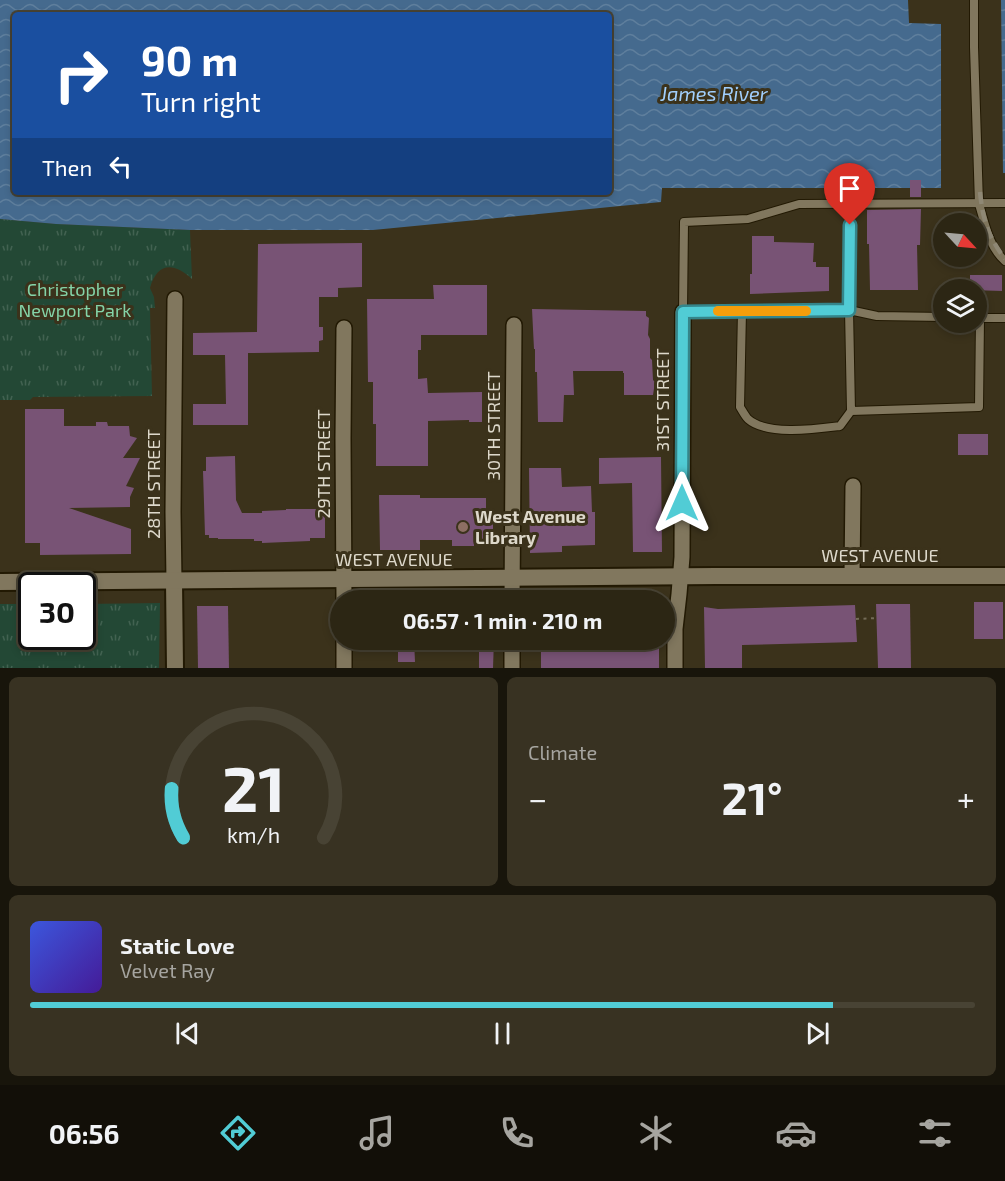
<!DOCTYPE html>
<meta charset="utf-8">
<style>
body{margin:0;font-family:"Exo 2",sans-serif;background:#383222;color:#f1f3f6;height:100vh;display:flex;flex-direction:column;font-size:22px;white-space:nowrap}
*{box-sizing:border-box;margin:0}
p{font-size:20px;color:#a6a5a0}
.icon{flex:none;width:33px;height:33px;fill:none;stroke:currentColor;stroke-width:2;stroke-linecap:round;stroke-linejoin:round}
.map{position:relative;height:668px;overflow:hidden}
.sheet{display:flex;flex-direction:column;gap:9px;padding:9px;background:#18150b;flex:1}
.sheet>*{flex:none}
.banner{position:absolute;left:12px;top:12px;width:600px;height:183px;border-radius:6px;box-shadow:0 3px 9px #0003,0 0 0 2px #484334;background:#1a4fa0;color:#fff;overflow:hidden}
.needle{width:39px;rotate:116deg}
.tools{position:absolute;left:933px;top:213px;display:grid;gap:12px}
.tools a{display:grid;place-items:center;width:54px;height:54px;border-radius:50%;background:#2c2614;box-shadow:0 3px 9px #0003,0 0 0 2px #484334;font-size:30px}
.speed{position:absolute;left:18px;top:572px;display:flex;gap:12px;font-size:30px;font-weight:700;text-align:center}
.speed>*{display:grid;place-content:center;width:78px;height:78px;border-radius:50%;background:#2c2614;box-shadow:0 3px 9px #0003,0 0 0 2px #484334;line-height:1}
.speed .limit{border:3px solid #111;border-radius:9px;background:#fff;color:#111}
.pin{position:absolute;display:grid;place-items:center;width:51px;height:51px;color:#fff;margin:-62px -26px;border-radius:50% 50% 50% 0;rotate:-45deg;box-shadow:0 0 6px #0007}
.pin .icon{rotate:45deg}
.me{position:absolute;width:66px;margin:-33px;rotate:0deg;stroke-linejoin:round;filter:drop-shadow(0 0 4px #0008)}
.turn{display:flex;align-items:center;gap:21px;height:126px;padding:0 30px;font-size:27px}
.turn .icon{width:78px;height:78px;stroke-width:2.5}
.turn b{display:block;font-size:42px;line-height:51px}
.then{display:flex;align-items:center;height:57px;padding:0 30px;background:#0003;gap:12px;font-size:22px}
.big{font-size:45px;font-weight:700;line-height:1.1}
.sheet .widget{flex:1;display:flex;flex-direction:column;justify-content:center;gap:9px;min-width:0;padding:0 21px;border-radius:9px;background:#383222}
.sheet .dial{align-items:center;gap:0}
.dial svg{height:156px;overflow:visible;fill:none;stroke:#484334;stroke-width:7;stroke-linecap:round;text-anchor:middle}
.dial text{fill:#f1f3f6;stroke:none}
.song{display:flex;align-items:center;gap:18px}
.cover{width:72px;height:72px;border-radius:9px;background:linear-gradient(135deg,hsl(230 70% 55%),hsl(260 70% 35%))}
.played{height:6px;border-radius:3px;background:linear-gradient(90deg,#51ccd5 85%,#484334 85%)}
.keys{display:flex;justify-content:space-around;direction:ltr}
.heat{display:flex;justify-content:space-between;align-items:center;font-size:33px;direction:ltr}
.sheet .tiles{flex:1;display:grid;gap:9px;grid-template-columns:1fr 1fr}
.widget:last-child{grid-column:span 2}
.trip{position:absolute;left:330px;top:590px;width:345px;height:60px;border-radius:30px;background:#2c2614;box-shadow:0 3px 9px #0003,0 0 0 2px #484334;font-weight:700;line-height:60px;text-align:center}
.tab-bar{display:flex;height:96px;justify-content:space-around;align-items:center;background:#120f08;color:#a6a5a0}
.tab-bar .icon{width:42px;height:42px}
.tab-bar .selected{color:#51ccd5}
.tab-bar b{font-size:27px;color:#f1f3f6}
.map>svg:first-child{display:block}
.park{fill:url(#park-tufts)}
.water{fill:url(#water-waves);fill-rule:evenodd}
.building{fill:#785375}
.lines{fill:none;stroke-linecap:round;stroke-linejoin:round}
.service-casing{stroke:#221903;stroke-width:10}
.minor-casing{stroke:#221903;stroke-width:18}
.tertiary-casing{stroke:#221903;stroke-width:20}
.path{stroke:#736b57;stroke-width:2;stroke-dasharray:3 4.5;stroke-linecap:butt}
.service{stroke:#81775e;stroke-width:8}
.minor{stroke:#81775e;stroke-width:15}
.tertiary{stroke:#81775e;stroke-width:16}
.rail{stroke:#8f8875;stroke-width:4.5;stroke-dasharray:12 6;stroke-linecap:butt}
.route-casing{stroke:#35858a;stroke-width:15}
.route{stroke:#51ccd5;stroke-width:10}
.slow{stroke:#f59e0b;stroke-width:10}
.education-dot{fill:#8d6e63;stroke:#3b321b;stroke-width:2}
.labels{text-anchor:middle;stroke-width:6;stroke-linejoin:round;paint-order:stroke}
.park-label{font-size:18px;fill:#84d4a8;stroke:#3b321b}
.street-label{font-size:18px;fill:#ddd8ca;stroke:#3b321b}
.poi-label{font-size:18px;font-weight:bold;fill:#ddd8ca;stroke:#3b321b;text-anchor:start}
.water-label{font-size:20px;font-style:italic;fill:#a1cffd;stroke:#3b321b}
</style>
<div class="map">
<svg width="1005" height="668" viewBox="0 0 1005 668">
<defs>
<pattern id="park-tufts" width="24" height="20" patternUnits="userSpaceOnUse" patternTransform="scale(1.5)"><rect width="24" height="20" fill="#234835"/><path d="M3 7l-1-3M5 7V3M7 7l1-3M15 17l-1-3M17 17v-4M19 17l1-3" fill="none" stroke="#426251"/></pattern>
<pattern id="water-waves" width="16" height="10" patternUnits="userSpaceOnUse" patternTransform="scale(1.5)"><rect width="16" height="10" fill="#456a8e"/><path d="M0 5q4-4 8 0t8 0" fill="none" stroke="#5f7f9d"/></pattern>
</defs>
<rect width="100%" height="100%" fill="#3b321b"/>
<g class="park">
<path d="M0,219L56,224L190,230L192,279C174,262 157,262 150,288L154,297L155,308H150L152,396L33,397L30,400H0Z"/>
<path d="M160,603L159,668H0V604H31L32,636H82L83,604Z"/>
</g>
<g class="water">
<path d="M0,0H908L909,23L941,24V188H662L661,202L373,230H190L56,224L0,219ZM15,15H609V192H15Z"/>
<path d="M1001,0H1005V173H1003Z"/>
</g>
<g class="building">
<rect x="910" y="180" width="11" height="17"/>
<path d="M921,209L920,245H917L918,290H870L869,244H867V210Z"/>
<path d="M752,236H774V242L814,243L813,262H816V267H829V291L750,294V274H752Z"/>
<path d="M362,243V287L338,288V297H319V327H323V340L319,341V352L248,353V425H193V404H226L225,355H193V333L257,332L258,244Z"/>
<path d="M970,275H1002V291L970,290Z"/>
<path d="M433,285H487V335H421V350H418V379L427,378L428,393L482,392V422H469V420L428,421V466H376V424H373V382H368L367,299H434Z"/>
<path d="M532,309L646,311V316L649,318L648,335L650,339V358L652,360L653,380L655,382L653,395H624V373H623V371H573L574,395H564L563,422H538L537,372H535V349H534Z"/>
<path d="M25,409H64V426H96V422H107L108,426H129L130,436L137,438L123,458H140L126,486L134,488L130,497V507L69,508L131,529V554L40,555V543H25Z"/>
<rect x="958" y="434" width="30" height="21"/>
<path d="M235,456L236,500L242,513H262V511L286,510V509H325V538H310V541L262,543V541H254V539H218V538H209V535H205L203,471H206V457Z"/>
<path d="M661,457L662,552H633L632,483L599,484V458Z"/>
<path d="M529,468H561L562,487L591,486L592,512H595V545L562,546V552L530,553Z"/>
<path d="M379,495H420V498H486V515H493V540H474V546H452V540H420V550H380Z"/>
<rect x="974" y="602" width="29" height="37"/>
<path d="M876,604H910L911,668H878Z"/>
<path d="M855,605L857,642L742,645V668H705L704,607L718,609Z"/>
<path d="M197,606H228L229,668H198Z"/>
<path d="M398,639H414L415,662H398Z"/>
<path d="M479,639H494L493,668H479Z"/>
<rect x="541" y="639" width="118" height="29"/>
</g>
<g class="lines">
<g class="service-casing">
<g id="service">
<path d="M974,0V47L979,204C985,224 989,247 1005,261"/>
<path d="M850,203L849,310L851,411L979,407L980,318"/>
<path d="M742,311L740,407C742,410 745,416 748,419C767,436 816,429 840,426L851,411"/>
<path d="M944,317L877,316L849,310L683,312L684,222L748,219L799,204L1005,203"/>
<path d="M978,318H1005"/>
</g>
</g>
<g class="minor-casing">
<g id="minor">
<path d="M852,576L853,486"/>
<path d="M174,581L173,512L175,299"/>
<path d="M344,600L343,438L344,328"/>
<path d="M512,600L514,325"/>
<path d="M344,639V668"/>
<path d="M512,668V639"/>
<path d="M675,668V629L679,594L682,557L683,312"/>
</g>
</g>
<g class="tertiary-casing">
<g id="tertiary">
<path d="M174,581L175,668"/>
<path d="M0,582L715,576H1005"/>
</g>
</g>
<path class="path" d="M856,619L877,618"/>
<use href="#service" class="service"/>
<use href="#minor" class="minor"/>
<use href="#tertiary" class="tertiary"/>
<path class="rail" d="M980,192C983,221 988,236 1005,259"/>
</g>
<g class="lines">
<g class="route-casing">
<path id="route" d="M682,503L683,312L849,310L850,225"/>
</g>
<use href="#route" class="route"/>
<path class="slow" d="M718,311H806"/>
</g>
<circle class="education-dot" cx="463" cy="527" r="6"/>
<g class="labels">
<g class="park-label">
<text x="75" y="296">Christopher<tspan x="75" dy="21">Newport Park</tspan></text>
</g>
<g class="street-label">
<text transform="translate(663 400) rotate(-90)" y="6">31ST STREET</text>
<text transform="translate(494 426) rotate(-90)" y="6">30TH STREET</text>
<text transform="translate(324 464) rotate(-90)" y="6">29TH STREET</text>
<text transform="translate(154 484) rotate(-90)" y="6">28TH STREET</text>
<text x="880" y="562">WEST AVENUE</text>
<text x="394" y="566">WEST AVENUE</text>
</g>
<g class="poi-label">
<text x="475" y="523">West Avenue<tspan x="475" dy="21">Library</tspan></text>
</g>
<g class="water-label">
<text x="714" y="101">James River</text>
</g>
</g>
</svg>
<div class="tools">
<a><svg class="needle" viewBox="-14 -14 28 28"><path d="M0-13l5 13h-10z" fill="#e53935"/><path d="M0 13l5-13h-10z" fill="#a6a5a0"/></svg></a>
<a><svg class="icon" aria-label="layers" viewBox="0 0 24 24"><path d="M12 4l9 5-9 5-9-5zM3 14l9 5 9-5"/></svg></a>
</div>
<div class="speed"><div class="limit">30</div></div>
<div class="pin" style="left:850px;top:225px;background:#d93025"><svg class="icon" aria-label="arrive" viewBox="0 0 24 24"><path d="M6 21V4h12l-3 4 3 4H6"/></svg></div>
<svg class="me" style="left:682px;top:503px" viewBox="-20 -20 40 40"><path d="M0-17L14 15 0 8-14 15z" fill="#51ccd5" stroke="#fff" stroke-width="4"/></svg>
<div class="trip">06:57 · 1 min · 210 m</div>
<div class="banner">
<div class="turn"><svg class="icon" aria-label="right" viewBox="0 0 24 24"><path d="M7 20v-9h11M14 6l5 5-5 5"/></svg><div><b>90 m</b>Turn right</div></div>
<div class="then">Then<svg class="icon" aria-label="left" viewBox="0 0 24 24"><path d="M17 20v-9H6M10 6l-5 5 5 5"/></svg></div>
</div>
</div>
<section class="sheet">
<div class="tiles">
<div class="widget dial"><svg viewBox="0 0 100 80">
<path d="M14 69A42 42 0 1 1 86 69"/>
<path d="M14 69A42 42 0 0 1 8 44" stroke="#51ccd5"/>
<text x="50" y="56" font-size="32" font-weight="700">21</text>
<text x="50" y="72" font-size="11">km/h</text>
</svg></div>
<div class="widget"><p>Climate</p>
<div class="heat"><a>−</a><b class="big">21°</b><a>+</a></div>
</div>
<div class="widget">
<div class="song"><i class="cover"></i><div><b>Static Love</b><p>Velvet Ray</p></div></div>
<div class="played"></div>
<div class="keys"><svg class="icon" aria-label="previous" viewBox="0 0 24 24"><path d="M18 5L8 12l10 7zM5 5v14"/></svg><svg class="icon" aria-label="pause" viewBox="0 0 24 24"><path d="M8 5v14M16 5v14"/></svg><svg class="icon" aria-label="next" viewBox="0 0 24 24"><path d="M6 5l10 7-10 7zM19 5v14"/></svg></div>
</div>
</div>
</section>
<nav class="tab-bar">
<b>06:56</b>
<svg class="icon selected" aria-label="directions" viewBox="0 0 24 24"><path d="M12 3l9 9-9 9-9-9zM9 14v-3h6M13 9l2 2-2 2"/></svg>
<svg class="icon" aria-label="music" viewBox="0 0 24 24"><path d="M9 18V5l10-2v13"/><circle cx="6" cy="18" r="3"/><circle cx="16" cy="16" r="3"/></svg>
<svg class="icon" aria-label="phone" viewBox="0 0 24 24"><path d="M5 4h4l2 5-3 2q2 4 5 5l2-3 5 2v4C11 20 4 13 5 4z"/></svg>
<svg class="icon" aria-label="climate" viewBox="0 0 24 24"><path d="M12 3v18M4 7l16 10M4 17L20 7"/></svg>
<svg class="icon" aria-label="car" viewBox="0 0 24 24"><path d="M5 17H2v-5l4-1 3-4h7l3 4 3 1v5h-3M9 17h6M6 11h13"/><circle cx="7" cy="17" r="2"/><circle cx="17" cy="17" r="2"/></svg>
<svg class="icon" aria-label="filters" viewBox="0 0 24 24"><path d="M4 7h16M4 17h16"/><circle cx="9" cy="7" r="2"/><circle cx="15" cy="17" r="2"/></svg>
</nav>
